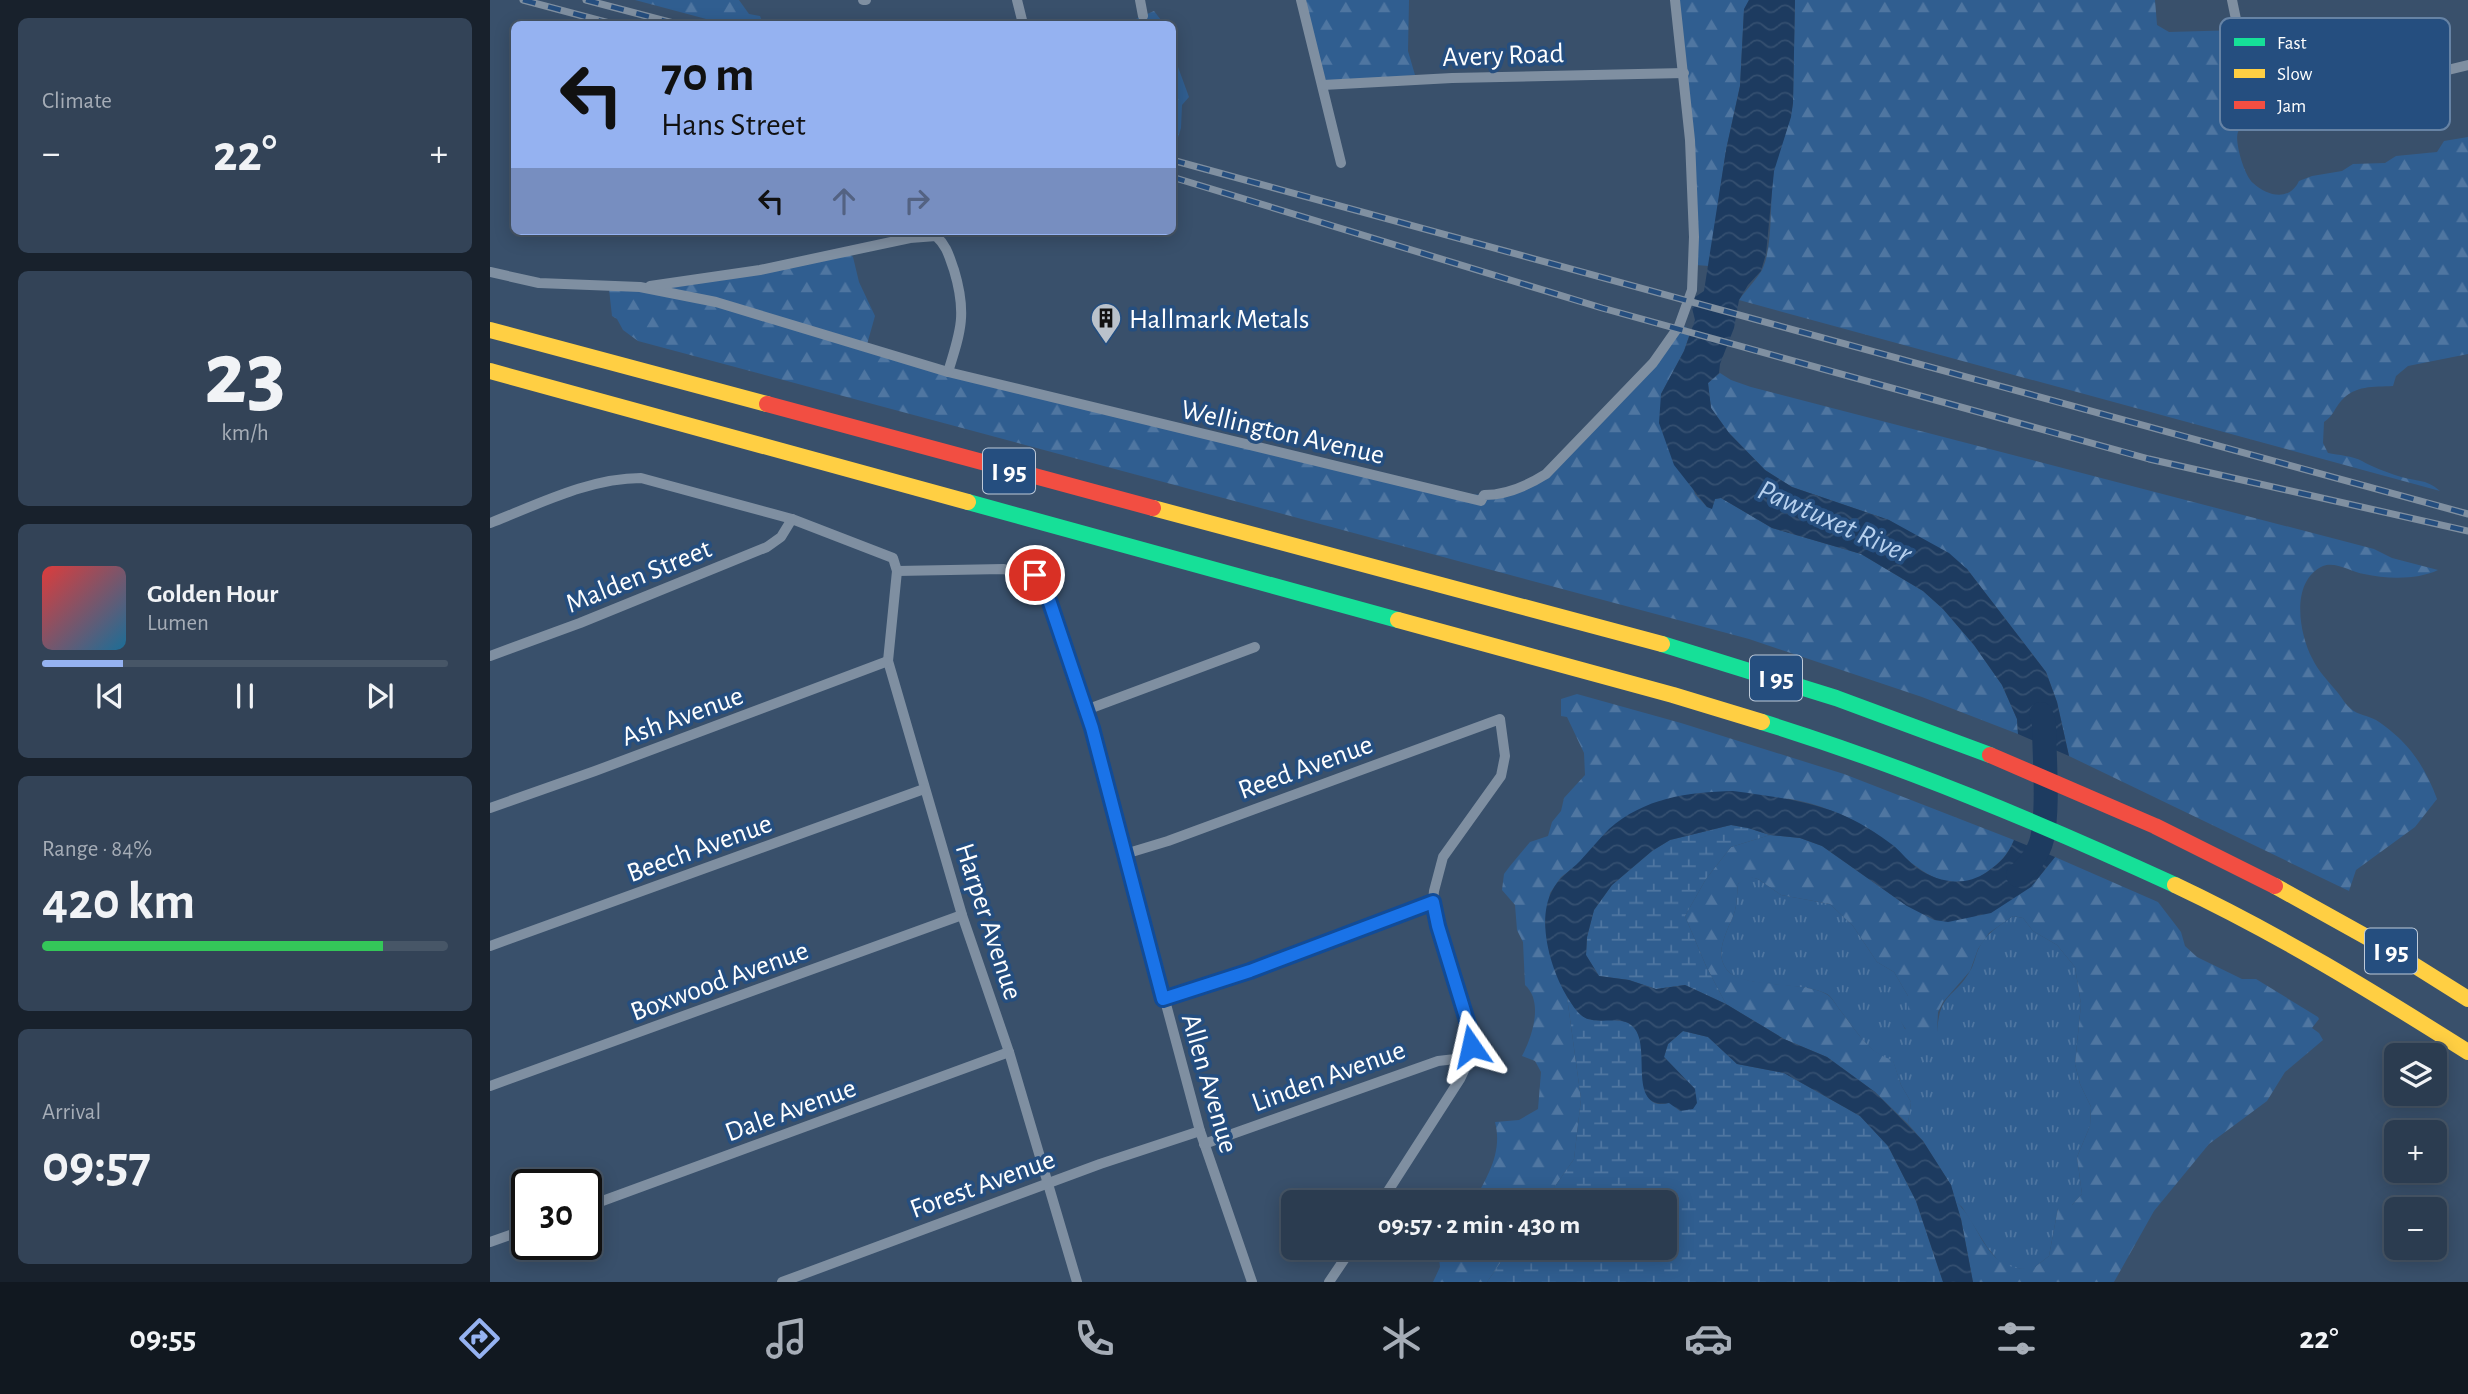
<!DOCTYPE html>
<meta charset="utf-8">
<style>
body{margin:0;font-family:"Alegreya Sans",sans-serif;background:#334357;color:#f1f3f6;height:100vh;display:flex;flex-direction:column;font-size:26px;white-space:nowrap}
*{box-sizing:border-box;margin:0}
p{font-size:23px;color:#a6adb7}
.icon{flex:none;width:38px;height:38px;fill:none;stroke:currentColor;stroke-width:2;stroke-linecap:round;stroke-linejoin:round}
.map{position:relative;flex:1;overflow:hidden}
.side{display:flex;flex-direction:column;gap:18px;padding:18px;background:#18212c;width:490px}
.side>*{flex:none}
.banner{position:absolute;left:21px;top:21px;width:665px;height:214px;border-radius:10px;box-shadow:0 4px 18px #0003,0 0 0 2px #475667;background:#95b2f1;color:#111;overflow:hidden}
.fabs{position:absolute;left:1894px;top:1043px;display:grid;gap:14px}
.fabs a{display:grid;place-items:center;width:63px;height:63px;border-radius:10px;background:#2b3c50;box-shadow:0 4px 18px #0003,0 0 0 2px #475667;font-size:35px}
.speed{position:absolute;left:21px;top:1169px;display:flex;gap:14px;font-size:35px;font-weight:700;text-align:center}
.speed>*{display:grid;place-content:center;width:91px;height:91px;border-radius:50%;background:#2b3c50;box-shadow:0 4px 18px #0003,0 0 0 2px #475667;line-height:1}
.speed .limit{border:4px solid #111;border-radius:10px;background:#fff;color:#111}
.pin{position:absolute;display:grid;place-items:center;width:60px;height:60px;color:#fff;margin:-30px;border:4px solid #fff;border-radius:50%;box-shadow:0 2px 7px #0007}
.me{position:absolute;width:77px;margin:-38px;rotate:349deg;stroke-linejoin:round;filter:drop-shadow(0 0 5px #0008)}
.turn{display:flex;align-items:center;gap:24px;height:147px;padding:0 35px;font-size:32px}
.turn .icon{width:91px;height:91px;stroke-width:2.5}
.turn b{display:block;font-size:49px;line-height:60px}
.lanes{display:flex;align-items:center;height:66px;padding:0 35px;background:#0003;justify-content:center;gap:35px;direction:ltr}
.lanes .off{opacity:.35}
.big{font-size:52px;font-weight:700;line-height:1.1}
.side .card{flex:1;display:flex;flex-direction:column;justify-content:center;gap:10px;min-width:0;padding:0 24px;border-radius:10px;background:#334357}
.side .dial{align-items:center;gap:0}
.dial b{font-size:91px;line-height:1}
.song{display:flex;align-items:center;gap:21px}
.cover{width:84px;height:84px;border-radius:10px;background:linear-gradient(135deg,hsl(0 70% 55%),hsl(200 70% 35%))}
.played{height:7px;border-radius:4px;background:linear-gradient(90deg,#95b2f1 20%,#475667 20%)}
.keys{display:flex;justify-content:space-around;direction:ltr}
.heat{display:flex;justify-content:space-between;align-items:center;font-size:38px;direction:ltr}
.charge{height:10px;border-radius:5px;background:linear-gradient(90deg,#34c759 84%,#475667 0)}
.trip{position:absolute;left:791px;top:1190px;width:396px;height:70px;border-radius:10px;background:#2b3c50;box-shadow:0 4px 18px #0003,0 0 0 2px #475667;font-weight:700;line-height:70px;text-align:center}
.tabs{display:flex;height:112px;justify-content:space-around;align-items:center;background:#111820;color:#a6adb7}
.tabs .icon{width:49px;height:49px}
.tabs .active{color:#95b2f1}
.tabs b{font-size:32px;color:#f1f3f6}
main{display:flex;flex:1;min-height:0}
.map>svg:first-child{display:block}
.grass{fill:url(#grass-tufts)}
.forest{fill:url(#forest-firs)}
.wetland{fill:url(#wetland-marsh)}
.water{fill:url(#water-waves)}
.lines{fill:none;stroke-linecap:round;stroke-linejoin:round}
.river{stroke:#1d3b60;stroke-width:24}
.street{stroke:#7f8fa1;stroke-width:10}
.fast{stroke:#16e098;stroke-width:16}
.slow{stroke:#ffcf43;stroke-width:16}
.jam{stroke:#f24e42;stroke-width:16}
.rail-casing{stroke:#8090a1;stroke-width:7}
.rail{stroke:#254e7f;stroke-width:4.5;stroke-dasharray:13;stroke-linecap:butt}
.route-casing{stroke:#114b97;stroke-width:18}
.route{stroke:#1a73e8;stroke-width:12}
.labels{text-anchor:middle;stroke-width:7;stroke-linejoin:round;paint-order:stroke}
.shield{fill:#254e7f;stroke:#becad9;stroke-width:2}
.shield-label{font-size:26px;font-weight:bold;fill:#fff}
.street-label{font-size:28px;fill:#fff;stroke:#254e7f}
.poi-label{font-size:28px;fill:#fff;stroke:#254e7f;text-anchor:start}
.water-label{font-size:30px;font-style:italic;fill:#b6d0ee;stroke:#254e7f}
.key{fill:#254e7f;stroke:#6683a5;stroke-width:2}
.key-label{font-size:19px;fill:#fff}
</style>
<main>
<section class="side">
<div class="card"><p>Climate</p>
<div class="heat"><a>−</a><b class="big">22°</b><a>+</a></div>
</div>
<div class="card dial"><b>23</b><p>km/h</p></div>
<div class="card">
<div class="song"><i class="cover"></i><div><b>Golden Hour</b><p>Lumen</p></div></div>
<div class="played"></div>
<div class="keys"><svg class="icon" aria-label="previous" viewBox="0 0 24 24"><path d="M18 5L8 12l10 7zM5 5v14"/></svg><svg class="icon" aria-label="pause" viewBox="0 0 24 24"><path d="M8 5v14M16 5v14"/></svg><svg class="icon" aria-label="next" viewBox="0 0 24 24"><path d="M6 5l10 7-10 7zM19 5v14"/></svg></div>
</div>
<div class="card"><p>Range · 84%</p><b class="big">420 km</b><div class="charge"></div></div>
<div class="card"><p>Arrival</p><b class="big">09:57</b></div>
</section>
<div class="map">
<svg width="1978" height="1282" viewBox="0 0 1978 1282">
<defs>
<pattern id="grass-tufts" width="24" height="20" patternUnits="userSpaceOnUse" patternTransform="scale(1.75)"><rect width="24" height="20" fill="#305e90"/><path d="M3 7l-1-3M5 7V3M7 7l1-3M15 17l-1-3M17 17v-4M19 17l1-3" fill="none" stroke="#4f76a1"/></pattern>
<pattern id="forest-firs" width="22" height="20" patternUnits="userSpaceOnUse" patternTransform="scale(1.75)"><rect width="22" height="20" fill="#305e90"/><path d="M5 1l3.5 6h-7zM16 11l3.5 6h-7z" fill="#4f76a1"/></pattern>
<pattern id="wetland-marsh" width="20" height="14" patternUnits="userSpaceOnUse" patternTransform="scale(1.75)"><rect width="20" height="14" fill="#305e90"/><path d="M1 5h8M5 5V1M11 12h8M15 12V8" fill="none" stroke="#4f76a1"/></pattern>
<pattern id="water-waves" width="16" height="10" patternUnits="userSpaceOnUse" patternTransform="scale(1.75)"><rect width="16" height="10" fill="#1d3b60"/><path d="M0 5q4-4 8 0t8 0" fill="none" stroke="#344f70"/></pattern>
</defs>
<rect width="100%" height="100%" fill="#39506b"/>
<path class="grass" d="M1257,876L1268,879L1291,895L1340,904L1363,926L1387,962L1404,972L1418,996V1011L1411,1021L1415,1029L1447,1032C1450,991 1464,999 1480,971C1484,965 1485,957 1488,950C1495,934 1509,926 1523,916L1533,918L1543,931L1567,945L1585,967L1591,1004L1585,1064L1590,1084L1601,1107L1600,1126L1587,1157L1592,1194L1582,1205L1568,1208L1559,1256L1545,1267L1533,1269L1518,1268L1507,1259L1497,1247L1472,1207L1465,1201L1461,1185L1433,1141L1418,1124L1421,1102L1411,1085L1403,1061C1379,1054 1365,1029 1350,1010C1346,1005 1342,997 1337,994C1313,981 1254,989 1238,971C1222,953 1239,929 1245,911C1247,902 1247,893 1248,884Z"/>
<g class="forest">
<path d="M145,0H249L259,14L270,16L273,24H235Z"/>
<path d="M810,0H919L918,51L925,75L834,85Z"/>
<path d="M1183,0H1259L1254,10L1250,86L1236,150L1219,266L1206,265L1200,146Z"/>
<path d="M1305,0H1665L1667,25L1679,32L1750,30L1766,111C1761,117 1751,125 1748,132C1744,142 1755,177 1763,183C1777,196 1799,202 1809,181L1822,176L1852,171L1863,164L1895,163L1906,156L1947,152L1954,141L1978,137V354L1918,366L1906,376L1903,386C1883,387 1865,385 1851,401C1844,409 1844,415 1834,422L1833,443L1838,453C1848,455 1863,456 1872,461C1882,467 1896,472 1908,476C1926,482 1935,478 1950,491L1249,300C1256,290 1266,280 1272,270C1284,245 1279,199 1284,171C1288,148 1300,127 1303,103Z"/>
<path d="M664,11L674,24H627L639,22Z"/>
<path d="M683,56L686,57L688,67L699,97L692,105L691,128L685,147L682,146Z"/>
<path d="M360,254L363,257L369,282L385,316L376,348L952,492L992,495L1015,491L1057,471L1192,325L1201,330L1194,351L1171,394L1205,494L1217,507L1222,508L1225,499L1231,498L1282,528L1371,554L1433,591L1453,609L1484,645L1512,685L1527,719L1528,734L1432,697L1259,639L148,341L133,330L127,319L122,316L119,289L184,287Z"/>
<path d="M1230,373L1241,380L1261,387L1884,549L1902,558L1948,570C1927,580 1897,579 1874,574C1862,572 1845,561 1833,566C1800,581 1809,633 1822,658C1828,671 1839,682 1848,693C1852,698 1856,705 1861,709C1868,715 1879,716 1886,720C1894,725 1904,733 1911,740C1928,757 1939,777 1947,799L1925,827L1866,870L1859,891L1579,756L1567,702L1556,672L1477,569L1399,520L1302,487L1275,470L1239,433L1221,408L1218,383Z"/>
<path d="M1087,694L1191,723L1354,774L1524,840C1517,856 1509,864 1494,874C1450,904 1412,850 1379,829C1357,816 1327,803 1300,799C1289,797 1262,810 1250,814C1194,832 1139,850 1083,868L1071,877L1060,893L1055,923L1060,955L1077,997L1091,1099L1084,1159L1054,1202H984C997,1176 1013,1153 1005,1122L1029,1120L1048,1109L1051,1072L1045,1061L1032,1056C1042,1037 1054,1002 1035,985L1033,942L1027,930L1025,905L1012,890L1014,874L1020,866L1040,842L1058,836L1062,822L1071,811L1074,798L1095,775L1094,753L1077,717L1071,716V699Z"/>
<path d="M1280,835L1310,838L1332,846L1417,906L1541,887L1565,857L1668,902L1691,932L1695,946L1707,957L1752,979H1766L1828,1017L1829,1019L1822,1028L1829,1033L1833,1040L1795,1072L1777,1101L1719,1144L1664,1211L1624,1282H1483L1471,1219L1465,1201C1491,1223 1492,1265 1533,1269L1539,1265L1545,1267L1559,1256L1568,1208L1572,1202L1582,1205L1592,1194L1587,1157L1600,1126L1601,1107L1590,1084L1585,1064L1591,1004L1585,967L1567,945L1543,931L1533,918L1523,916L1499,933L1488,949L1480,971L1453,1002L1448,1012L1447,1032L1438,1042C1424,1040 1417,1033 1410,1020L1418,1010V996L1404,972L1387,962L1363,926L1340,904L1291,895L1268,879L1258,877L1248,884C1247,893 1247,902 1245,911C1239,929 1222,953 1238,971C1254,988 1313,981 1336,994C1342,997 1346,1005 1350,1010C1365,1029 1379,1054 1403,1060L1411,1085L1421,1102L1418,1124L1385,1092L1337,1057L1294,1039L1236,1004L1216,966L1195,916L1216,879L1241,847Z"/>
<path d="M948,1248H1021L997,1282H943L950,1267Z"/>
</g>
<g class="wetland">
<path d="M1241,825L1258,828L1280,835L1241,847L1216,879L1195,916L1216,966L1236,1004L1195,985L1166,989L1139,980L1109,976L1096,955L1097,937L1104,910L1122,885L1162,851L1180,840Z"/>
<path d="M1077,997C1081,1002 1085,1009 1090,1014C1103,1027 1127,1014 1141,1025C1160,1040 1146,1077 1158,1097C1169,1114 1192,1096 1205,1089L1174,1057L1178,1044L1193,1031L1218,1037L1247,1064L1294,1073L1370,1116L1398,1146L1426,1201L1453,1282H997L1021,1248H1174V1202H1054L1084,1159L1091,1099Z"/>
</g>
<g class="water">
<path d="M1259,0H1305L1303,103L1301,117L1284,171L1276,254L1271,271L1258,285L1249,300L1244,328L1230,364L1229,373L1218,383L1221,408L1239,433L1275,470L1302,487L1399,520L1459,553L1477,569L1556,672L1567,702L1579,756L1528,734L1527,719L1512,685L1484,645L1453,609L1433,591L1371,554L1282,528L1231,498L1225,499L1222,509L1217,507L1184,465L1169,423L1171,394L1194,351L1205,320L1202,308L1205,297L1214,291L1236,150L1250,86L1254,9Z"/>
<path d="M1243,791C1279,796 1315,800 1348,813C1368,821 1387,833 1404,846C1412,853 1419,862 1427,868C1449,883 1475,887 1497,872C1511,862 1518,855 1524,840L1565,857L1541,887L1501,913L1458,922L1444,920L1417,906L1332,846L1310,838L1280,835L1258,828L1241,825L1180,840L1162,851L1122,885L1104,910L1097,937L1096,955L1109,976L1139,980L1166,989L1195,985L1236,1004L1294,1039L1337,1057L1385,1092L1433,1141L1461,1185L1471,1219L1483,1282H1453L1426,1201L1398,1146L1370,1116L1294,1073L1247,1064L1218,1037L1193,1031L1178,1044L1174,1057L1205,1089L1207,1103L1203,1109L1190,1111L1179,1103C1137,1110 1161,1051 1145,1029C1134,1012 1105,1028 1091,1015C1086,1011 1081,1003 1078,998C1061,971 1046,921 1062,891C1068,878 1080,871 1090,861C1100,850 1109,839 1119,829C1154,798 1198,792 1243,791Z"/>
</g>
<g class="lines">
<path class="river" d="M1528,875C1538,868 1549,852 1552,839C1559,807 1554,756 1554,723L1551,714"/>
<g class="street">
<path d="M373,0H376"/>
<path d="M527,0L533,24"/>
<path d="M650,0L653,16"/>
<path d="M811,0L851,163"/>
<path d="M1742,0L1766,116L1978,65"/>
<path d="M833,85L962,78L1194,73"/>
<path d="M0,272L49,283L150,287L226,302L458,372L991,501L994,495C1016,495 1037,486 1056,474L1163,363L1189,326L1202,290L1204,237L1200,140L1185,0"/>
<path d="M160,286L270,270L420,238L446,236C457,246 459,256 464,270C477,313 471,331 458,372"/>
<path d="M0,523C47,505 99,478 151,478L302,519L403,558L407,571L398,661L472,915L519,1052L587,1282"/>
<path d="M407,571L513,569L545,575L555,588L602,728L710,1131L762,1282"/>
<path d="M0,656L90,623L277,547L291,537L302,519"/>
<path d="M596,710L765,647"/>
<path d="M0,808L105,771L398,661"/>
<path d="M635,854L678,841L1010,719L1015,756L1011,776L953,857L944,891L943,902L948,926L982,1036L978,1062L970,1079L891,1202"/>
<path d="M0,946L434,789"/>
<path d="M673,999L760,971L943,902"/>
<path d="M0,1086L472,915"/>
<path d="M714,1144L948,1061L974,1058L978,1062"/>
<path d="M96,1207L519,1052"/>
<path d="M0,1242L37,1229"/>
<path d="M292,1282L610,1164L710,1131"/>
<path d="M839,1282L862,1248"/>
</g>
<g class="fast">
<path d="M478,502L908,620"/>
<path d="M1172,644L1346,698L1500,755"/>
<path d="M1272,722C1414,766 1550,823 1685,885"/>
</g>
<g class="slow">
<path d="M0,330L277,404"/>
<path d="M0,371L478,502"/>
<path d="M663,508L1172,644"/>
<path d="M908,620L1183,695L1272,722"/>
<path d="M1685,885C1787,933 1883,992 1978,1052"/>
<path d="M1785,886L1900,950L1978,999"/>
</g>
<g class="jam">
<path d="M277,404L663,508"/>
<path d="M1500,755L1665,826L1785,886"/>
</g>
<g class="rail-casing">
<g id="rail">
<path d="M33,0L123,24"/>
<path d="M96,0L187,24"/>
<path d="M682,160L1978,514"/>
<path d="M682,177L1112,308L1659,459L1978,531"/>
</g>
</g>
<use href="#rail" class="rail"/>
</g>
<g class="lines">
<g class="route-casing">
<path id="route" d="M545,575L555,588L602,728L673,999L760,971L943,902L948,926L982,1037L981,1046"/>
</g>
<use href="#route" class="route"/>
</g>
<defs>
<g id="building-pin" transform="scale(1.575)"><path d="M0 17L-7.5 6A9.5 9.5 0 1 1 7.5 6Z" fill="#bac2cb" stroke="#254e7f"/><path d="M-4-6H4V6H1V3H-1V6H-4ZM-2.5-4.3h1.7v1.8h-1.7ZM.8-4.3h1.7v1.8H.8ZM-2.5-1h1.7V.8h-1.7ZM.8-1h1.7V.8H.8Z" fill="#111"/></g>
</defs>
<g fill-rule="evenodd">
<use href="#building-pin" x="616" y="318"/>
</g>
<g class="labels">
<g class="shield">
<rect x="493" y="448.5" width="52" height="45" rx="5"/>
<rect x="1260" y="655.5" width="52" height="45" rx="5"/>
<rect x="1875" y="928.5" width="52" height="45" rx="5"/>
</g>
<g class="shield-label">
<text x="519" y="480">I 95</text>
<text x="1286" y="687">I 95</text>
<text x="1901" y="960">I 95</text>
</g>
<g class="street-label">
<text transform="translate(1013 54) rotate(-2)" y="10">Avery Road</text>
<text transform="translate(793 431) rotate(13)" y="10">Wellington Avenue</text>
<text transform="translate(148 575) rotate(-22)" y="10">Malden Street</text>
<text transform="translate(192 715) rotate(-20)" y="10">Ash Avenue</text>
<text transform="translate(815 766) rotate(-20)" y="10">Reed Avenue</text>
<text transform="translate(209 847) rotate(-20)" y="10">Beech Avenue</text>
<text transform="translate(500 921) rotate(72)" y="10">Harper Avenue</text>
<text transform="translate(229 980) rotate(-20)" y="10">Boxwood Avenue</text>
<text transform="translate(838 1075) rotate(-20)" y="10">Linden Avenue</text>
<text transform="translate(721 1083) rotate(74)" y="10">Allen Avenue</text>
<text transform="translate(300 1109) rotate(-20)" y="10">Dale Avenue</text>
<text transform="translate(492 1183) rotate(-20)" y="10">Forest Avenue</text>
</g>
<g class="poi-label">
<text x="639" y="328">Hallmark Metals</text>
</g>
<g class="water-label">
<text transform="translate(1345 521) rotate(24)" y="10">Pawtuxet River</text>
</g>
</g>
<rect x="1730" y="18" width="230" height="112" rx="10" class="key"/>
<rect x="1744" y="38" width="31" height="8" fill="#16e098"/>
<rect x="1744" y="69" width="31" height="9" fill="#ffcf43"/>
<rect x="1744" y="101" width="31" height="8" fill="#f24e42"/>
<g class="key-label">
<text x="1787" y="49">Fast</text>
<text x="1787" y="80">Slow</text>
<text x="1787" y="112">Jam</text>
</g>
</svg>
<div class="fabs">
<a><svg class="icon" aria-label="layers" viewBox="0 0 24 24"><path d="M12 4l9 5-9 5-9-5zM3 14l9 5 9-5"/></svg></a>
<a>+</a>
<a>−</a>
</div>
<div class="speed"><div class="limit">30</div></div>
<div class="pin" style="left:545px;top:575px;background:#d93025"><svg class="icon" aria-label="arrive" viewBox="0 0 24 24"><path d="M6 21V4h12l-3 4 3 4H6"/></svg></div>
<svg class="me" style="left:981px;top:1046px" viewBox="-20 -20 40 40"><path d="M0-17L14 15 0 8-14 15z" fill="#1a73e8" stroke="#fff" stroke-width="4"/></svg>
<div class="trip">09:57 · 2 min · 430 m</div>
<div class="banner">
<div class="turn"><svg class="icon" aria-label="left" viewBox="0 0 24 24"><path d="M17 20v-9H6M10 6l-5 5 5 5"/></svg><div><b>70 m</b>Hans Street</div></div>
<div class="lanes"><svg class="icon" aria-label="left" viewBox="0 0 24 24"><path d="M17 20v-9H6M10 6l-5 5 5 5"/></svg><svg class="icon off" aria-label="ahead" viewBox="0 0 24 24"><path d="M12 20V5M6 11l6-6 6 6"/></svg><svg class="icon off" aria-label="right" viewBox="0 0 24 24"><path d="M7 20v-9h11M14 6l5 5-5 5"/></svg></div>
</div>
</div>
</main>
<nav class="tabs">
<b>09:55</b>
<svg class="icon active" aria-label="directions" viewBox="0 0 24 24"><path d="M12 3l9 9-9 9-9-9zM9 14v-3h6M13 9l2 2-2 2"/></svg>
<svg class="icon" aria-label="music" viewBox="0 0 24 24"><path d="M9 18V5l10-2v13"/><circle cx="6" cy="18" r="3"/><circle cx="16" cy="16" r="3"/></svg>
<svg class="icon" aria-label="phone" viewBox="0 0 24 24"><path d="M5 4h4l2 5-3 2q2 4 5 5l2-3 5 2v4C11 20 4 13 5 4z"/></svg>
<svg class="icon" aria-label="climate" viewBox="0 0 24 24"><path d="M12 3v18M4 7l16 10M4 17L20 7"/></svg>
<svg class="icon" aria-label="car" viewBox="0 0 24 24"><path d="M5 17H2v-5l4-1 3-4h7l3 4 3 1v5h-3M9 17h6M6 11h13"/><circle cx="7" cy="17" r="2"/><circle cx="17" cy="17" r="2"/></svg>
<svg class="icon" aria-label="filters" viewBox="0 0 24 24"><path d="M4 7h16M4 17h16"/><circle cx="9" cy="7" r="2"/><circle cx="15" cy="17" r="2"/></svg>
<b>22°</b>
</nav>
